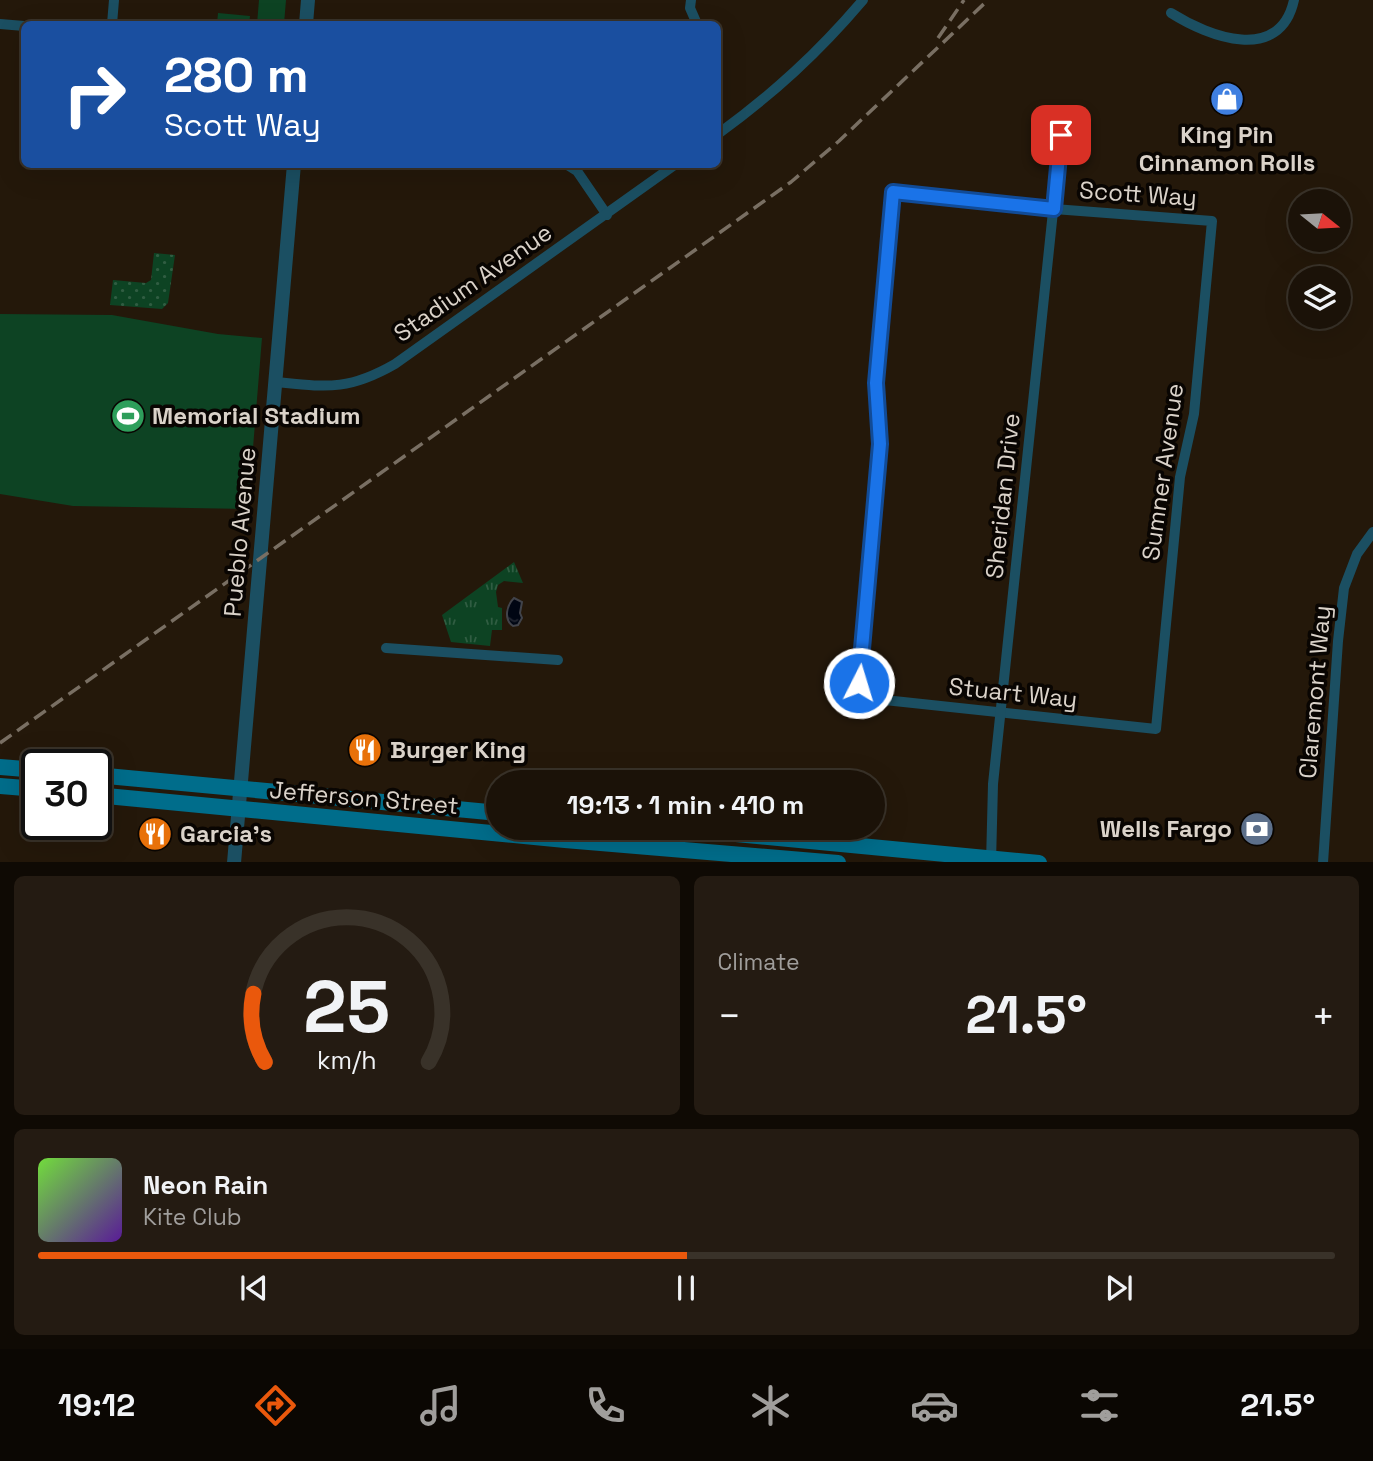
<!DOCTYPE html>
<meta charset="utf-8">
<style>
body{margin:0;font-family:"Space Grotesk",sans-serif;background:#241b12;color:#f1f3f6;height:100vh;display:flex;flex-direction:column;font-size:26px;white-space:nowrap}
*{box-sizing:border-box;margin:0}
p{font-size:23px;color:#a09e9c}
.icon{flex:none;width:38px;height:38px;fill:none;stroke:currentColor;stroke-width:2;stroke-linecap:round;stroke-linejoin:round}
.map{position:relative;height:862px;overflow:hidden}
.sheet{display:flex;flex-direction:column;gap:14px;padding:14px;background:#0f0a04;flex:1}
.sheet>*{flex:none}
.guide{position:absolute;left:21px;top:21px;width:700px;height:147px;border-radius:10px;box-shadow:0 7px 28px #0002,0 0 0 2px #393229;background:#1a4fa0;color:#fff;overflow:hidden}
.needle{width:46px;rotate:108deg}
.fabs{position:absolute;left:1288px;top:189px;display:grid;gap:14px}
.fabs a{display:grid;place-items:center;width:63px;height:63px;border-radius:50%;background:#1b1208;box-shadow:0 7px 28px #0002,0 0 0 2px #393229;font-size:35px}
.speed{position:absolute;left:21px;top:749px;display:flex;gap:14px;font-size:35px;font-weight:700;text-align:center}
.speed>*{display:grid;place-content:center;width:91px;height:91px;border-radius:50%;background:#1b1208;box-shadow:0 7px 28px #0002,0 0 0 2px #393229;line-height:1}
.speed .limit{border:4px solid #111;border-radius:10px;background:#fff;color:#111}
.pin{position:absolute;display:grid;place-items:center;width:60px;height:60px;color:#fff;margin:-30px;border-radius:14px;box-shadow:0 4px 10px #0006}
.me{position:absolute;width:77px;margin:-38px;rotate:5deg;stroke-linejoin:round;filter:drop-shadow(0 0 5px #0008)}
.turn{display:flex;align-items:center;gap:24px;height:147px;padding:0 28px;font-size:32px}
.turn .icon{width:91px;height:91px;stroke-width:2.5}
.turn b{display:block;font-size:49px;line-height:60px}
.big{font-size:52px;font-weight:600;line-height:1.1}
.sheet .widget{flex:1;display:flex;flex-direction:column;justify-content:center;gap:10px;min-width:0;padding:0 24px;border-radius:10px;background:#241b12}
.sheet .dial{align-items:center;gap:0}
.dial svg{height:182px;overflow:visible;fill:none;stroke:#393229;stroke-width:7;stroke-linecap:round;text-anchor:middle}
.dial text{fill:#f1f3f6;stroke:none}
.song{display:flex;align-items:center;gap:21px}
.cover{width:84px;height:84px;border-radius:10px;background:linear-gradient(135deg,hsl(100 70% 55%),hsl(270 70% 35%))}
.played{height:7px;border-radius:4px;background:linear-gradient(90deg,#ea580c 50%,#393229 50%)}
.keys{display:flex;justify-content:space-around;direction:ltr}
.heat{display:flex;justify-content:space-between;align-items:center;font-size:38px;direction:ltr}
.sheet .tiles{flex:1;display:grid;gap:14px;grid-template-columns:1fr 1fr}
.widget:last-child{grid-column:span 2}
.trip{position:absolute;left:486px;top:770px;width:399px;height:70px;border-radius:35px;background:#1b1208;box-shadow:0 7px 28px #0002,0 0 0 2px #393229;font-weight:600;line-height:70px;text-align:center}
.tab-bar{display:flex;height:112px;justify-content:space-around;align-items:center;background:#0b0703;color:#a09e9c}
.tab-bar .icon{width:49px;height:49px}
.tab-bar .selected{color:#ea580c}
.tab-bar b{font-size:32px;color:#f1f3f6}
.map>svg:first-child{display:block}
.grass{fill:url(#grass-tufts)}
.park{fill:url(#park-dots)}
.pitch{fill:#0d4323}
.water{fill:url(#water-ripples);stroke:#41434a;stroke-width:2}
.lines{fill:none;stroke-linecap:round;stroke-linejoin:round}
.minor{stroke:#1b4f62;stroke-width:10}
.tertiary{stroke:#1b4f62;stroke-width:14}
.secondary{stroke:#006d8b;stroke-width:16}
.rail{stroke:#796f63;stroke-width:3.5;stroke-dasharray:14 7;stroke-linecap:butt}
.route-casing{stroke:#114b97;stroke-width:18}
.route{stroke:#1a73e8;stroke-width:12}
.labels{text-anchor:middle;stroke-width:7;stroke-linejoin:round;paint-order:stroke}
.poi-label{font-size:24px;font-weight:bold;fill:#dad2c9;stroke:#090502;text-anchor:start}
.street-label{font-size:24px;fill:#dad2c9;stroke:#090502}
</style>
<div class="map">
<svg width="1373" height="863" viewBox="0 0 1373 863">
<defs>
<pattern id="grass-tufts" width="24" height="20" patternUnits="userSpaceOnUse" patternTransform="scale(1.75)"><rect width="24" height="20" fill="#0d4323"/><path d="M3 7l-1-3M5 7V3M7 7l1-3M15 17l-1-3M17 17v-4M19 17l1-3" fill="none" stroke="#305d42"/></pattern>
<pattern id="park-dots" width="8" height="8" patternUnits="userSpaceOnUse" patternTransform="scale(1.75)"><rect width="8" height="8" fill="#0d4323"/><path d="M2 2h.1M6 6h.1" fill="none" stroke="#305d42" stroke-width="1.8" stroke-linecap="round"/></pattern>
<pattern id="water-ripples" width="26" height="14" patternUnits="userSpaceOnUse" patternTransform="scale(1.75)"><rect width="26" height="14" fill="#000613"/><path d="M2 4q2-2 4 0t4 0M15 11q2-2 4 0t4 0" fill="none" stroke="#252934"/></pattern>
</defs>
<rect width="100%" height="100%" fill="#24180a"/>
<path class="grass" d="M514,562L523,583L504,581L498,585L496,592L498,607L502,608V630H492L490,646L451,642L442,615Z"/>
<path class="park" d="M154,253L175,255L168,303L162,309L110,305L113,280L146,283L151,280Z"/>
<g class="pitch">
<path d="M259,0H286L284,24H257Z"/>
<path d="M218,13L250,16L249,24H217Z"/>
<path d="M0,314L112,315L218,334L262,338L248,509L73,506L0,494Z"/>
</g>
<path class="water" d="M514,598L522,602L520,613L522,618L518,625L513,626C503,619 507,605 514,598Z"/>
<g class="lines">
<g class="minor">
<path d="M691,0L690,8L697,24"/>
<path d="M1171,13C1209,37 1280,64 1294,0"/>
<path d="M0,24L24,26"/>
<path d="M112,24L114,0"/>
<path d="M718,134C774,93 818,53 863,0"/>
<path d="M566,164L577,171L607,215"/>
<path d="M893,192L1054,209L1212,221L1194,414L1180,477L1156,729L866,698L859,683L880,444L876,382Z"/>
<path d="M275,382C327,387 348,391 395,364L676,164"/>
<path d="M386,648L558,660"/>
<path d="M991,863L993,784L1061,135"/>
<path d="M1323,863L1338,641L1344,588L1357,554L1373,532"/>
</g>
<g class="tertiary">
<path d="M306,24L308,0"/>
<path d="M234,863L294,164"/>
</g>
<g class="secondary">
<path d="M0,767L37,770"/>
<path d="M96,775L499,813"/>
<path d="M0,786L37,789"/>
<path d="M96,795L565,840L838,863"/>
<path d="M673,828L1039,863"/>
</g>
<g class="rail">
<path d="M938,38L964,0"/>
<path d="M0,743L791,182L839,141L988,0"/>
</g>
</g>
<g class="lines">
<g class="route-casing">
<path id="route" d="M859,683L880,444L876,383L893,192L1054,209L1061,135"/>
</g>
<use href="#route" class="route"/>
</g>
<defs>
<g id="shop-disc" transform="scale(1.75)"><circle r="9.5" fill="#3f7fe0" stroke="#090502"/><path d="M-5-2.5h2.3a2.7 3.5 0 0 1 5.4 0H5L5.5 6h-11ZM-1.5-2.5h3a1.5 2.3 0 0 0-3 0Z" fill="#fff"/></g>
<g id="stadium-disc" transform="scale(1.75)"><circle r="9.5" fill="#2e9e5b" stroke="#090502"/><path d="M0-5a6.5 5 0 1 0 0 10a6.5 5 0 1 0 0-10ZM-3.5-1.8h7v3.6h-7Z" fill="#fff"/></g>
<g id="restaurant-disc" transform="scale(1.75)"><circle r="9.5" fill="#e8710a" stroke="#090502"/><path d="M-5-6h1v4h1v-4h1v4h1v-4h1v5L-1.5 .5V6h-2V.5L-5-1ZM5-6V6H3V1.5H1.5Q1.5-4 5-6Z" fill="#fff"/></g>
<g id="bank-disc" transform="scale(1.75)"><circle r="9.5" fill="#5c6f8a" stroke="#090502"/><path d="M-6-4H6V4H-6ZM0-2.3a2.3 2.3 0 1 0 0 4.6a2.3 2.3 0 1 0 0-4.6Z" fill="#fff"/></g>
</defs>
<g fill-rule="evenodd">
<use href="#shop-disc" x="1227" y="99"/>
<use href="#stadium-disc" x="128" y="416"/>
<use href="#restaurant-disc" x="365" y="750"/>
<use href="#bank-disc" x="1257" y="829"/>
<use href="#restaurant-disc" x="155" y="834"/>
</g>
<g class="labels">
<g class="poi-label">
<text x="1227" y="143" text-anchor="middle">King Pin<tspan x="1227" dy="28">Cinnamon Rolls</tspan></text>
<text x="152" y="424">Memorial Stadium</text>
<text x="390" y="758">Burger King</text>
<text x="1232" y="837" text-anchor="end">Wells Fargo</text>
<text x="180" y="842">Garcia's</text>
</g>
<g class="street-label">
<text transform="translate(1138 194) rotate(4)" y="8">Scott Way</text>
<text transform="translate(473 283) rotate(-35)" y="8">Stadium Avenue</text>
<text transform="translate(1163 472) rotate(-82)" y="8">Sumner Avenue</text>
<text transform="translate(1003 496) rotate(-84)" y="8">Sheridan Drive</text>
<text transform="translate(240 532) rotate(-85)" y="8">Pueblo Avenue</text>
<text transform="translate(1315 692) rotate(-85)" y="8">Claremont Way</text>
<text transform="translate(1013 693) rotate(6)" y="8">Stuart Way</text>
<text transform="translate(364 798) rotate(5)" y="8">Jefferson Street</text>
</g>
</g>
</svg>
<div class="fabs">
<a><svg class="needle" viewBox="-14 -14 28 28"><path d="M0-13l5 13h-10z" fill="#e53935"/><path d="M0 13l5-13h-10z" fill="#a09e9c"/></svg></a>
<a><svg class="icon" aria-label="layers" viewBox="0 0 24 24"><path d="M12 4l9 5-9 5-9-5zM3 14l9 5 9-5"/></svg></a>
</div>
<div class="speed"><div class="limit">30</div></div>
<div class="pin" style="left:1061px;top:135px;background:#d93025"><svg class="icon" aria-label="arrive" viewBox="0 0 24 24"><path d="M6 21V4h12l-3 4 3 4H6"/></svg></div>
<svg class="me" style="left:859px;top:683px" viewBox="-20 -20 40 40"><circle r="17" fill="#1a73e8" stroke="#fff" stroke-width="3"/><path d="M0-11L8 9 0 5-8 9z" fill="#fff"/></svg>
<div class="trip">19:13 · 1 min · 410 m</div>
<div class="guide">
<div class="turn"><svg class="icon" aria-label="right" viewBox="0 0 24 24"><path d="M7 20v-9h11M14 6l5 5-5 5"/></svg><div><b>280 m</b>Scott Way</div></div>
</div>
</div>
<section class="sheet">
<div class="tiles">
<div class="widget dial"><svg viewBox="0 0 100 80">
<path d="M14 69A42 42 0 1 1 86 69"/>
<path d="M14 69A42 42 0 0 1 9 39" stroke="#ea580c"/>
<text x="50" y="56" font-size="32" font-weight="700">25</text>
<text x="50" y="72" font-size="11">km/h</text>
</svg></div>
<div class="widget"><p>Climate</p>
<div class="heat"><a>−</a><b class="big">21.5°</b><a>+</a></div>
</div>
<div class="widget">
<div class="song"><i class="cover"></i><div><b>Neon Rain</b><p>Kite Club</p></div></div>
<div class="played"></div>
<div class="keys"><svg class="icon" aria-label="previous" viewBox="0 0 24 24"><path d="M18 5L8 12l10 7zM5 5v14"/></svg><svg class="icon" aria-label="pause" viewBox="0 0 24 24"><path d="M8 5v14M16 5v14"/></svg><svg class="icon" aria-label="next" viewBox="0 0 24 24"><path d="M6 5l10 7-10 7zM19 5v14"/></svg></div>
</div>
</div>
</section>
<nav class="tab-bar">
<b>19:12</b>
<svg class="icon selected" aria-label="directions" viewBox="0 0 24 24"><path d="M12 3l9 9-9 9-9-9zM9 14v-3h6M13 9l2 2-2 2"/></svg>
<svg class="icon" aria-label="music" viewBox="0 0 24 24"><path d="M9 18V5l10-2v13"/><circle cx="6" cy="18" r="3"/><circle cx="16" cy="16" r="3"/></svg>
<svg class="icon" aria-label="phone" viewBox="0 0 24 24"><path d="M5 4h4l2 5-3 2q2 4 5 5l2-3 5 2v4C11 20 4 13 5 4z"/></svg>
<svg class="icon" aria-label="climate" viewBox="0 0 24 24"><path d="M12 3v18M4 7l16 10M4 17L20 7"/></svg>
<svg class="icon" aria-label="car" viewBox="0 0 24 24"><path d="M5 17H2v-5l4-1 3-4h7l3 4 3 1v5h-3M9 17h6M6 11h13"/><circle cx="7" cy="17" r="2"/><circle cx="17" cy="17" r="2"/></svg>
<svg class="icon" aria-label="filters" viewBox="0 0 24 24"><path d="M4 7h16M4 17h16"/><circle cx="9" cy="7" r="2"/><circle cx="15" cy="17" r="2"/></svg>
<b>21.5°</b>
</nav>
